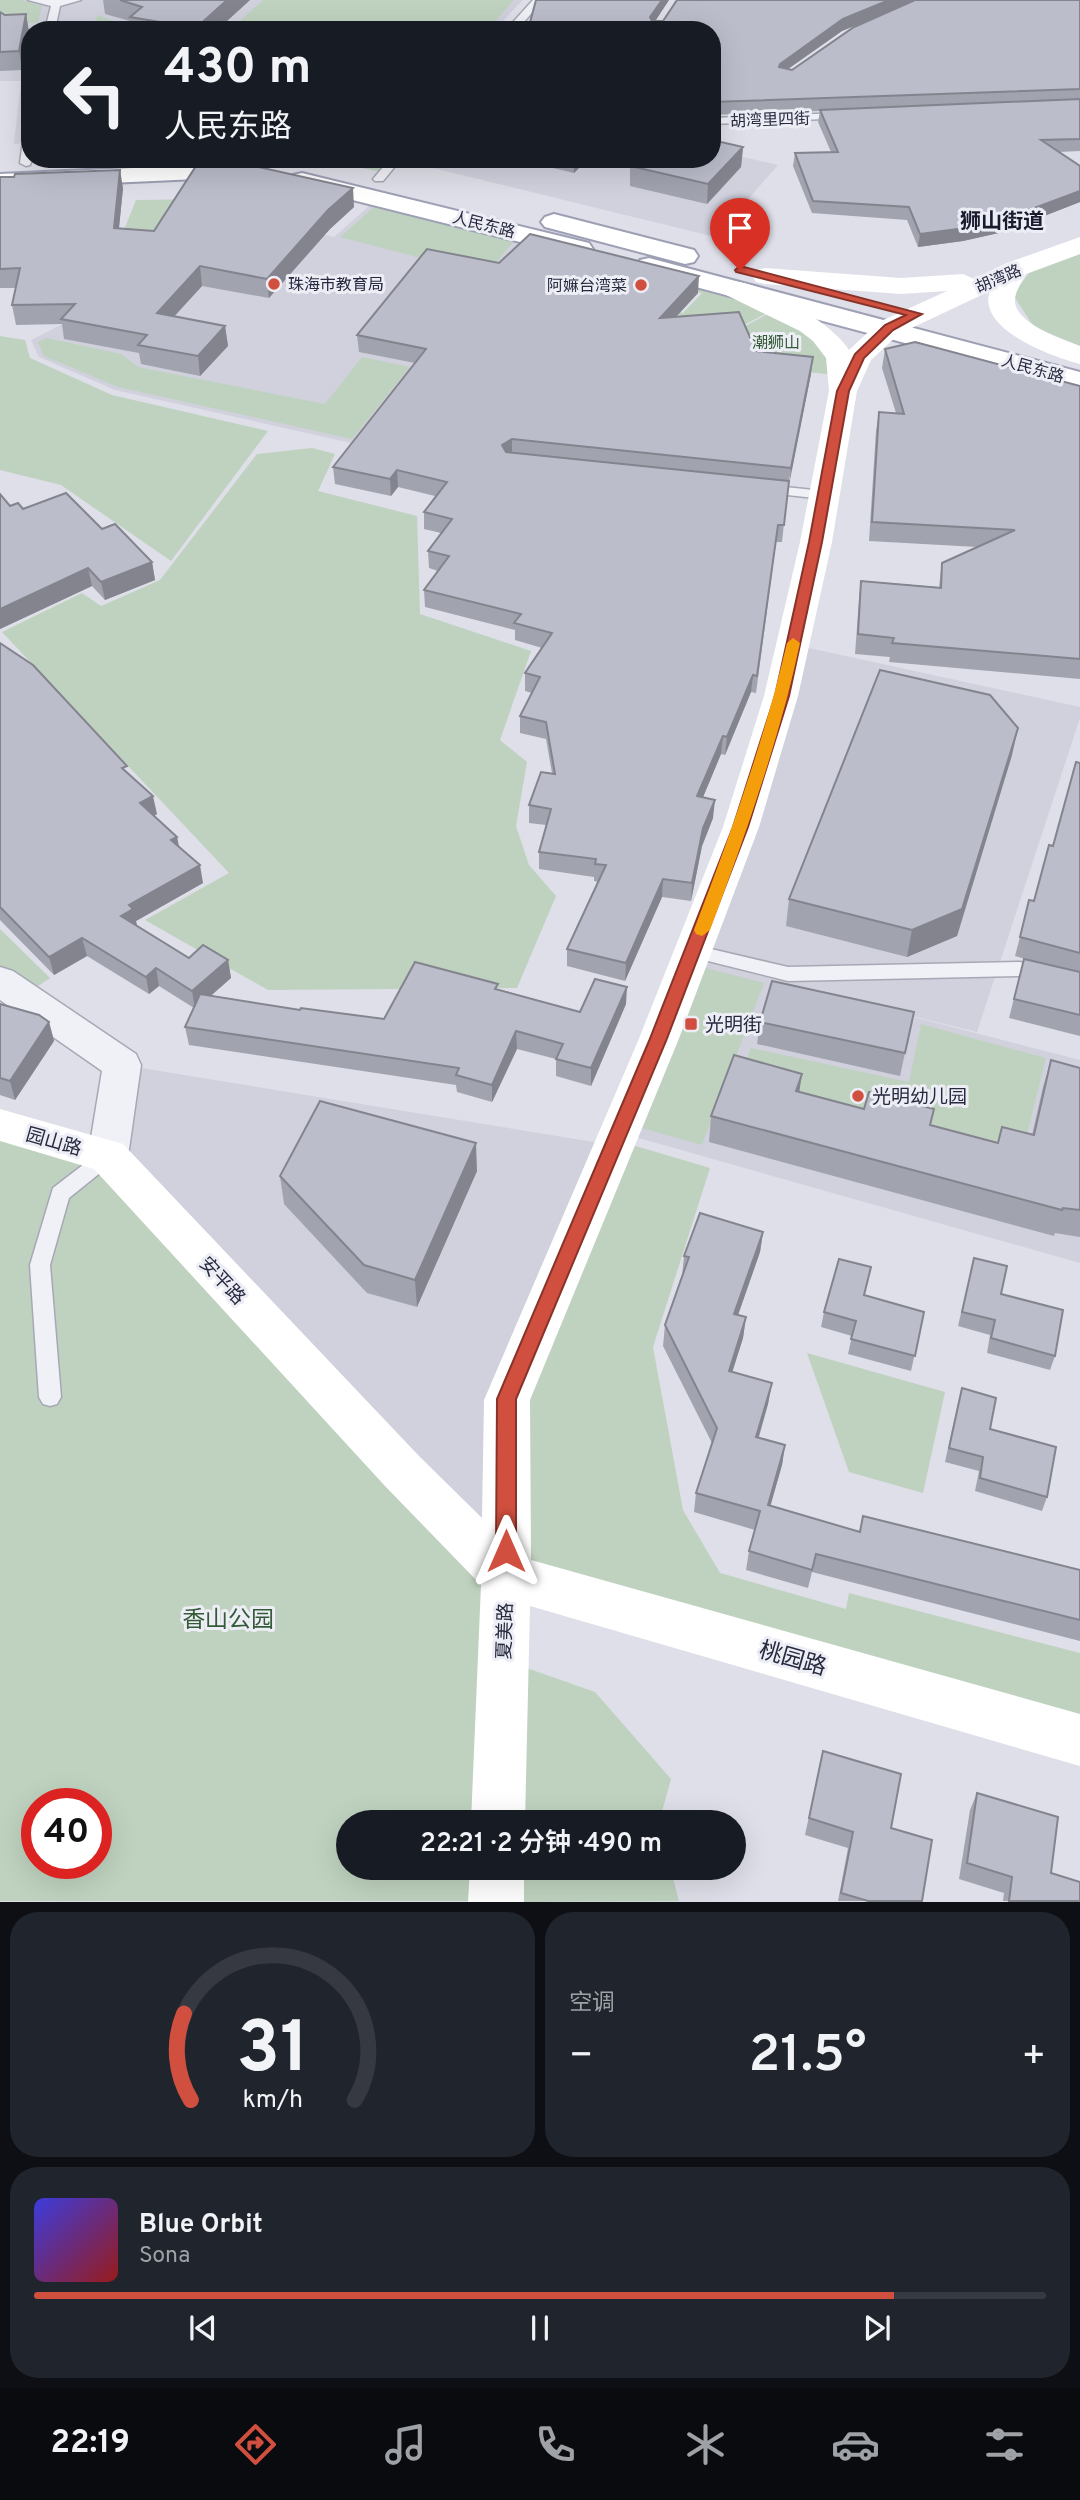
<!DOCTYPE html>
<html lang="zh">
<meta charset="utf-8">
<style>
body{margin:0;font-family:Overpass,"Noto Sans SC",sans-serif;background:#20242c;color:#f1f3f6;height:100vh;display:flex;flex-direction:column;font-size:26px;white-space:nowrap}
*{box-sizing:border-box;margin:0}
p{font-size:23px;color:#9ea1a6}
.icon{flex:none;width:38px;height:38px;fill:none;stroke:currentColor;stroke-width:2;stroke-linecap:round;stroke-linejoin:round}
.map{position:relative;height:1902px;overflow:hidden}
.panel{display:flex;flex-direction:column;gap:10px;padding:10px;background:#0d0f14;flex:1}
.panel>*{flex:none}
.guide{position:absolute;left:21px;top:21px;width:700px;height:147px;border-radius:28px;box-shadow:0 7px 28px #0002;background:#171b24;color:#f1f3f6;overflow:hidden}
.speed{position:absolute;left:21px;top:1788px;display:flex;gap:14px;font-size:35px;font-weight:700;text-align:center}
.speed>*{display:grid;place-content:center;width:91px;height:91px;border-radius:50%;background:#171b24;box-shadow:0 7px 28px #0002;line-height:1}
.speed .limit{border:10px solid #d22;background:#fff;color:#111}
.pin{position:absolute;display:grid;place-items:center;width:60px;height:60px;color:#fff;margin:-72px -30px;border-radius:50% 50% 50% 0;rotate:-45deg;box-shadow:0 0 7px #0007}
.pin .icon{rotate:45deg}
.me{position:absolute;width:77px;margin:-38px;rotate:0deg;stroke-linejoin:round;filter:drop-shadow(0 0 5px #0008)}
.turn{display:flex;align-items:center;gap:24px;height:147px;padding:0 28px;font-size:32px}
.turn .icon{width:91px;height:91px;stroke-width:2.5}
.turn b{display:block;font-size:49px;line-height:60px}
.big{font-size:52px;font-weight:600;line-height:1.1}
.panel .card{flex:1;display:flex;flex-direction:column;justify-content:center;gap:10px;min-width:0;padding:0 24px;border-radius:28px;background:#20242c}
.panel .dial{align-items:center;gap:0}
.dial svg{height:182px;overflow:visible;fill:none;stroke:#363941;stroke-width:7;stroke-linecap:round;text-anchor:middle}
.dial text{fill:#f1f3f6;stroke:none}
.song{display:flex;align-items:center;gap:21px}
.cover{width:84px;height:84px;border-radius:10px;background:linear-gradient(135deg,hsl(240 70% 55%),hsl(0 70% 35%))}
.played{height:7px;border-radius:4px;background:linear-gradient(90deg,#d14f3f 85%,#363941 85%)}
.keys{display:flex;justify-content:space-around;direction:ltr}
.heat{display:flex;justify-content:space-between;align-items:center;font-size:38px;direction:ltr}
.panel .tiles{flex:1;display:grid;gap:10px;grid-template-columns:1fr 1fr}
.card:last-child{grid-column:span 2}
.trip{position:absolute;left:336px;top:1810px;width:410px;height:70px;border-radius:35px;background:#171b24;box-shadow:0 7px 28px #0002;font-weight:600;line-height:70px;text-align:center}
.tabs{display:flex;height:112px;justify-content:space-around;align-items:center;background:#090b0e;color:#9ea1a6}
.tabs .icon{width:49px;height:49px}
.tabs .active{color:#d14f3f}
.tabs b{font-size:32px;color:#f1f3f6}
.map>svg:first-child{display:block}
.built{fill:#d0d1dd}
.green{fill:#bfd2bf;fill-rule:evenodd}
.lines{fill:none;stroke-linecap:round;stroke-linejoin:round}
.lane-casing{stroke:#a7a8b5;stroke-width:3}
.street-casing{stroke:#a7a8b5;stroke-width:3}
.primary-casing{stroke:#9da0b4;stroke-width:4}
.lane{fill:#f0f1f6;fill-rule:evenodd}
.street{fill:#f0f1f6;fill-rule:evenodd}
.secondary{fill:#fff;fill-rule:evenodd}
.primary{fill:#fff;fill-rule:evenodd}
.wall{fill:#a1a3af;fill-rule:evenodd}
.shaded-wall{fill:#83848e}
.building{fill:#bbbdcb;stroke:#83848e;stroke-width:2}
.route{fill:#d14f3f;stroke:#883329;stroke-width:2}
.slow{fill:#f59e0b}
.poi-dot{fill:#d14f3f;stroke:#edeef5;stroke-width:2.5}
.labels{text-anchor:middle;stroke-width:6;stroke-linejoin:round;paint-order:stroke}
.far-street-label{font-size:16px;fill:#27293f;stroke:#edeef5}
.far-poi-label{font-size:16px;fill:#27293f;stroke:#edeef5;text-anchor:start}
.far-park-label{font-size:16px;fill:#345b37;stroke:#edeef5}
.poi-label{font-size:19px;fill:#27293f;stroke:#edeef5;text-anchor:start}
.street-label{font-size:19px;fill:#27293f;stroke:#edeef5}
.far-district-label{font-size:21px;font-weight:bold;fill:#191b2f;stroke:#edeef5}
.near-park-label{font-size:23px;fill:#345b37;stroke:#edeef5}
.near-street-label{font-size:23px;fill:#27293f;stroke:#edeef5}
</style>
<div class="map">
<svg width="1080" height="1902" viewBox="0 0 1080 1902">
<rect width="100%" height="100%" fill="#dedfe8"/>
<g class="built">
<path d="M0,0H523L494,30H30V143L14,144L21,81H0Z"/>
<path d="M712,150L778,165L715,237L405,161L712,159Z"/>
<path d="M378,198L525,235L356,444L115,390L39,357L31,340L267,221L334,237Z"/>
<path d="M795,645L1080,707V718L977,1032L875,1007L1080,1060V1263L621,1133Z"/>
<path d="M123,1065L612,1145L505,1574L109,1156Z"/>
</g>
<g class="green">
<path d="M0,0H22L42,6L38,23L0,22Z"/>
<path d="M263,0H514L487,30H230Z"/>
<path d="M97,15L126,25L125,30H55L57,24L95,23Z"/>
<path d="M314,159H389L378,171Z"/>
<path d="M218,199L166,242L118,245L136,200Z"/>
<path d="M381,201L518,236L486,275L340,237Z"/>
<path d="M1080,254V346L1034,327L1013,295L1029,273Z"/>
<path d="M585,262L727,289L771,311L742,326L615,336L646,303L683,313L702,293Z"/>
<path d="M775,310L818,340L836,375L759,367L740,329Z"/>
<path d="M0,336L25,340L30,358L112,395L268,431L171,561L61,485L0,470Z"/>
<path d="M47,338L121,354L138,367L325,404L362,357L410,367L352,439L118,387L44,356L38,342Z"/>
<path d="M312,448L335,454L318,491L417,516L420,614L531,651L500,740L527,762L516,826L529,865L556,896L517,988L268,990L145,920L229,873L2,632L82,593L101,606L160,580L257,454Z"/>
<path d="M0,929L50,978L28,993L0,973Z"/>
<path d="M698,966L764,983L702,1145L631,1125Z"/>
<path d="M921,1024L1046,1058L1022,1155L738,1080L751,1048L909,1082Z"/>
<path d="M0,1129L104,1160L503,1577L496,1822H348V1867H494L493,1901H0ZM37,1804H96V1864H37Z"/>
<path d="M629,1144L710,1168L653,1347L683,1510L720,1573L846,1609L849,1593L1080,1653V1723L521,1565L522,1402Z"/>
<path d="M807,1353L945,1392L923,1493L849,1472Z"/>
<path d="M518,1665L595,1692L671,1779L659,1822H516Z"/>
<path d="M516,1867H670L679,1901L515,1902Z"/>
</g>
<g class="lines">
<g class="lane-casing">
<g id="lane">
<path d="M28,0H81L60,6L55,30H45L51,6Z"/>
<path d="M533,0H543L517,30H506Z"/>
<path d="M842,113L847,116L846,118L712,124V118Z"/>
<path d="M30,123V159H32L30,165L26,166L20,163L25,126Z"/>
<path d="M390,159H401L383,181H375L373,179Z"/>
<path d="M765,485L824,491L831,495L824,499L760,492L758,489Z"/>
<path d="M694,945L788,967L1020,962L1080,977V991L1020,976L788,981L688,956L685,951L688,946Z"/>
<path d="M108,1148L115,1151L118,1156L115,1161L69,1198L50,1265L61,1397L57,1404L50,1406L43,1404L39,1397L30,1265L53,1188L101,1151Z"/>
</g>
</g>
<g class="street-casing">
<path id="street" d="M0,967L13,971L136,1054L141,1065L128,1156L122,1167L108,1172L94,1167L88,1156L102,1071L0,1000Z"/>
</g>
<g class="primary-casing">
<g id="primary">
<path d="M219,164L252,168L255,173L252,178L243,180L219,178L0,188V174Z"/>
<path d="M302,173L589,243L593,249L589,255L580,257L293,185L290,180L293,175Z"/>
<path d="M554,214L694,250L698,256L694,262L685,264L545,227L541,222L545,217Z"/>
<path d="M649,258L1080,372V390L640,272L636,266L640,260Z"/>
</g>
</g>
<use href="#lane" class="lane"/>
<use href="#street" class="street"/>
<g class="secondary">
<path d="M1080,237V254L1026,274C1022,282 1015,291 1015,300C1014,323 1062,339 1080,346V364C1052,357 976,329 990,291L899,334L871,360L857,391L832,542L798,696L759,827L678,1041L530,1400L531,1560L1080,1714V1766L530,1606L525,1822H471L481,1585L385,1486L94,1169L0,1141V1109L123,1144L419,1456L482,1518L484,1400L638,1041L723,827L764,696L800,542L829,391L826,358L813,341L800,331L724,294L720,288L724,282C753,275 834,324 849,350L879,322L947,291L901,294L765,284L756,282L752,276L756,270L765,268L901,278L963,274L974,279L1007,263Z"/>
<path d="M470,1867H524V1902H468Z"/>
</g>
<use href="#primary" class="primary"/>
</g>
<g class="wall">
<path d="M103,0H250L217,30H132L130,21L105,14Z"/>
<path d="M536,0H669L655,21H663L677,0H1080V151L1059,152L1080,166V202L1003,232L963,241L918,247L907,220L812,213L793,166L795,153L831,152L818,122L820,111L712,115V30H528ZM899,7L854,27L792,70L788,69L842,31Z"/>
<path d="M0,12L5,15L26,14L29,32L22,70L0,71Z"/>
<path d="M743,147L741,167L707,204L630,186V166Z"/>
<path d="M515,159H588L574,173Z"/>
<path d="M0,177L123,188L119,228L154,231L354,207L330,229L269,298L202,286L174,316L225,326L228,346L200,376L141,364L139,353L64,339L62,324L16,325L12,305L16,288H0Z"/>
<path d="M499,263L698,293L676,317L811,374L788,485L782,542H776L756,693L751,692L725,755L721,754L703,797L713,818L702,846L691,901L662,897L625,981L567,966V949L598,882L594,881V877L539,869V852L546,825L529,823V805L552,773L546,739L520,733V716L532,693L525,691V673L542,648L515,640V630L425,607L424,590L438,571L429,568L428,551L441,533L424,529V512L435,496L398,487L391,496L335,484L333,467L415,363L359,352L357,335Z"/>
<path d="M885,349L1080,386V679L889,662L890,657L855,654L859,600L861,581L939,587L942,563L977,547L869,541L876,431L879,412L896,413L882,368Z"/>
<path d="M0,494L10,506L102,529L152,562L155,580L105,600L92,586L0,629Z"/>
<path d="M0,643L128,773L157,814L154,816L177,837L179,846L203,883L136,921L137,926L189,958L228,960L231,978L211,996L300,1010L384,1019L498,989L580,1012L626,1004L591,1086L556,1076V1059L517,1049L492,1102L457,1092L456,1085L189,1045L185,1027L194,1008L159,986L149,994L87,956L54,975L0,920Z"/>
<path d="M1012,755L957,936L907,957L786,926L789,899Z"/>
<path d="M1080,763V1036L1009,1018L1024,959H1025L1015,956L1020,937L1034,901L1053,846Z"/>
<path d="M0,1004L49,1022L54,1041L15,1100L0,1095Z"/>
<path d="M914,1012L900,1076L757,1044L760,1022Z"/>
<path d="M1051,1060L1080,1068V1237L1055,1233L1054,1236L709,1142L711,1116L799,1092L998,1143L1002,1127L1032,1135L1043,1087Z"/>
<path d="M477,1171L417,1307L367,1293L284,1204L280,1176Z"/>
<path d="M763,1232L760,1252L738,1315L746,1317L743,1338L732,1372L772,1383L768,1404L759,1437L785,1445L782,1465L770,1506L859,1532L863,1516L1080,1570V1641L812,1572L808,1588L746,1570L749,1551L755,1530L694,1512L696,1493L712,1443L663,1346L665,1325L682,1276L684,1256Z"/>
<path d="M974,1258L1001,1294L1055,1356L1050,1370L987,1353L990,1335L958,1326Z"/>
<path d="M864,1295L924,1312L911,1371L848,1354L852,1336L821,1327L824,1312Z"/>
<path d="M962,1388L990,1429L1047,1497L1042,1511L975,1491L979,1471L945,1462L958,1403Z"/>
<path d="M823,1751L891,1828L922,1901H838L848,1848L805,1835Z"/>
<path d="M977,1793L1051,1873L1080,1901H1003L1004,1893L959,1879L970,1810Z"/>
</g>
<g class="shaded-wall">
<path d="M227,0H250L217,30H196V28Z"/>
<path d="M662,0H669L650,29V17Z"/>
<path d="M889,0H917L842,31L778,76L780,64L843,19Z"/>
<path d="M26,14L29,32L22,70L19,51Z"/>
<path d="M743,147L741,167L707,204L708,184Z"/>
<path d="M574,159H588L574,173Z"/>
<path d="M120,170L123,188L117,247L114,228Z"/>
<path d="M353,188L354,207L330,229L269,298L267,279L328,210Z"/>
<path d="M1080,191V202L1003,232L963,241L918,247L920,234Z"/>
<path d="M200,266L202,286L160,332L157,313Z"/>
<path d="M699,276L698,293L659,335L660,318Z"/>
<path d="M225,326L228,346L200,376L198,356Z"/>
<path d="M813,357L811,374L789,485L791,468Z"/>
<path d="M512,439V456L502,462V445Z"/>
<path d="M397,470L398,487L391,496L390,479Z"/>
<path d="M152,562L155,580L105,600L101,582Z"/>
<path d="M88,568L92,586L0,629V609Z"/>
<path d="M753,675L751,692L725,755L727,737Z"/>
<path d="M1018,728L1012,755L957,936L907,957L912,930Z"/>
<path d="M723,736L721,754L696,814L697,796Z"/>
<path d="M153,796L157,814L144,821L140,803Z"/>
<path d="M715,800L713,818L702,846L691,901L692,883L703,828Z"/>
<path d="M177,837L180,854L171,840Z"/>
<path d="M200,865L203,883L136,921L137,926L121,916L129,905Z"/>
<path d="M663,879L662,897L625,981L626,963Z"/>
<path d="M82,938L87,956L54,975L49,957Z"/>
<path d="M228,960L231,978L195,1009L192,991Z"/>
<path d="M156,968L159,986L149,994L146,977Z"/>
<path d="M627,987L626,1004L591,1086V1068Z"/>
<path d="M49,1022L54,1041L15,1100L10,1081Z"/>
<path d="M516,1031L517,1049L492,1102V1085Z"/>
<path d="M802,1074L798,1100L796,1091Z"/>
<path d="M476,1143L477,1171L417,1307L415,1280Z"/>
<path d="M763,1232L760,1252L731,1335L734,1314Z"/>
<path d="M746,1317L743,1338L726,1392L729,1371Z"/>
<path d="M772,1383L768,1404L753,1456L756,1437Z"/>
<path d="M785,1445L782,1465L765,1525L768,1505Z"/>
</g>
<g class="building">
<path d="M120,0H227L196,28L130,17L142,7Z"/>
<path d="M536,0H662L650,17L652,21H663L677,0H889L843,19L780,64L779,67L792,70L854,27L915,0H1080V89L712,102V30H528Z"/>
<path d="M0,12L5,15L26,14L19,51L0,52Z"/>
<path d="M1080,99V139L1041,140L1080,166V191L1005,219L965,228L920,234L909,207L813,201L795,153L838,152L820,110Z"/>
<path d="M712,140L743,147L708,184L630,166L637,159H712Z"/>
<path d="M245,164L353,188L328,210L267,279L200,266L157,313L225,326L198,356L138,345L147,335L61,319L75,304L12,305L20,268L0,269V177H14L15,174L120,170L114,228L154,231L196,166Z"/>
<path d="M530,234L699,276L660,318L739,312L756,351L813,357L791,468L512,439L502,445L506,452L789,481L784,525H778L757,676L753,675L727,737L723,736L697,796L715,800L703,828L692,883L663,879L626,963L567,949L606,865L595,864L596,859L539,852L551,809L529,805L541,772L555,774L546,722L520,716L540,677L525,673L552,633L514,623L521,614L424,590L449,556L428,551L452,519L424,512L447,482L397,470L390,479L333,467L426,349L357,335L427,249L499,263Z"/>
<path d="M915,342L1080,386V659L892,643L894,638L858,634L861,581L941,588L942,563L1015,530L872,522L879,412L904,414L885,349Z"/>
<path d="M66,493L102,529L115,524L152,562L101,582L88,568L0,609V494L10,506L18,503L23,509Z"/>
<path d="M0,643L33,665L127,766L122,768L153,796L140,803L177,837L171,840L200,865L129,905L133,909L121,916L189,958L203,945L228,960L192,991L156,968L146,977L82,938L49,957L0,907Z"/>
<path d="M880,670L990,695L1018,728L962,909L912,930L789,899Z"/>
<path d="M1076,762L1080,763V953L1020,937L1029,900L1034,901L1049,845L1053,846Z"/>
<path d="M1024,959L1080,972V1015L1014,999Z"/>
<path d="M415,962L498,984L495,989L580,1012L595,979L627,987L591,1068L556,1059L563,1044L516,1031L492,1085L456,1075L459,1068L185,1027L200,994L300,1010L301,1008L384,1019Z"/>
<path d="M772,981L914,1012L905,1053L760,1022Z"/>
<path d="M0,1004L39,1015L49,1022L10,1081L0,1078Z"/>
<path d="M734,1055L802,1074L796,1091L864,1109L869,1092L934,1109L930,1125L998,1143L1002,1127L1034,1135L1051,1060L1080,1068V1210L1063,1208L1062,1210L711,1116Z"/>
<path d="M320,1101L476,1143L415,1280L364,1265L280,1176Z"/>
<path d="M700,1213L763,1232L734,1314L746,1317L729,1371L772,1383L756,1437L785,1445L768,1505L860,1532L863,1516L1080,1570V1620L816,1554L812,1570L749,1551L760,1511L696,1493L717,1428L665,1325L689,1257L684,1256Z"/>
<path d="M974,1258L1007,1266L1001,1294L1063,1310L1055,1356L991,1338L995,1320L962,1312Z"/>
<path d="M839,1259L871,1267L864,1295L924,1312L915,1356L851,1339L856,1321L824,1312Z"/>
<path d="M962,1388L996,1398L990,1429L1056,1447L1047,1497L980,1478L983,1457L949,1448Z"/>
<path d="M823,1751L901,1774L891,1828L932,1840L922,1901H868L841,1893L853,1832L809,1818Z"/>
<path d="M977,1793L1058,1817L1051,1873L1080,1882V1901H1009L1012,1877L967,1863Z"/>
</g>
<path class="route" d="M740,266L922,314L893,330L864,358L849,391L822,542L789,696L748,827L666,1041L516,1399V1551L513,1558L506,1560L499,1558L496,1551L497,1399L649,1041L733,827L775,696L809,542L837,391L855,354L885,325L906,315L736,272L735,270Z"/>
<path class="slow" d="M793,638L800,643C779,741 745,836 710,930L702,936L696,934L694,930C730,836 764,741 787,643Z"/>
<g class="poi-dot">
<circle cx="274" cy="284" r="7"/>
<circle cx="641" cy="285" r="7"/>
<rect x="684" y="1017" width="14" height="14" rx="3.5"/>
<circle cx="858" cy="1096" r="7"/>
</g>
<g class="labels">
<g class="far-street-label">
<text transform="translate(770 119) rotate(-2)" y="6">胡湾里四街</text>
<text transform="translate(484 224) rotate(14)" y="6">人民东路</text>
<text transform="translate(998 278) rotate(-23)" y="6">胡湾路</text>
<text transform="translate(1033 368) rotate(16)" y="6">人民东路</text>
</g>
<g class="far-poi-label">
<text x="288" y="290">珠海市教育局</text>
<text x="627" y="291" text-anchor="end">阿嫲台湾菜</text>
</g>
<g class="far-park-label">
<text x="776" y="348">潮·狮山</text>
</g>
<g class="poi-label">
<text x="705" y="1031">光明街</text>
<text x="872" y="1103">光明幼儿园</text>
</g>
<g class="street-label">
<text transform="translate(54 1141) rotate(16)" y="7">园山路</text>
<text transform="translate(223 1280) rotate(47)" y="7">安平路</text>
<text transform="translate(504 1631) rotate(-88)" y="7">夏美路</text>
</g>
<g class="far-district-label">
<text x="1002" y="228">狮山街道</text>
</g>
<g class="near-park-label">
<text x="228" y="1627">香山公园</text>
</g>
<g class="near-street-label">
<text transform="translate(793 1658) rotate(16)" y="8">桃园路</text>
</g>
</g>
</svg>
<div class="speed"><div class="limit">40</div></div>
<div class="pin" style="left:740px;top:270px;background:#d93025"><svg class="icon" aria-label="arrive" viewBox="0 0 24 24"><path d="M6 21V4h12l-3 4 3 4H6"/></svg></div>
<svg class="me" style="left:506px;top:1551px" viewBox="-20 -20 40 40"><path d="M0-17L14 15 0 8-14 15z" fill="#d14f3f" stroke="#fff" stroke-width="4"/></svg>
<div class="trip">22:21 · 2 分钟 · 490 m</div>
<div class="guide">
<div class="turn"><svg class="icon" aria-label="left" viewBox="0 0 24 24"><path d="M17 20v-9H6M10 6l-5 5 5 5"/></svg><div><b>430 m</b>人民东路</div></div>
</div>
</div>
<section class="panel">
<div class="tiles">
<div class="card dial"><svg viewBox="0 0 100 80">
<path d="M14 69A42 42 0 1 1 86 69"/>
<path d="M14 69A42 42 0 0 1 11 31" stroke="#d14f3f"/>
<text x="50" y="56" font-size="32" font-weight="700">31</text>
<text x="50" y="72" font-size="11">km/h</text>
</svg></div>
<div class="card"><p>空调</p>
<div class="heat"><a>−</a><b class="big">21.5°</b><a>+</a></div>
</div>
<div class="card">
<div class="song"><i class="cover"></i><div><b>Blue Orbit</b><p>Sona</p></div></div>
<div class="played"></div>
<div class="keys"><svg class="icon" aria-label="previous" viewBox="0 0 24 24"><path d="M18 5L8 12l10 7zM5 5v14"/></svg><svg class="icon" aria-label="pause" viewBox="0 0 24 24"><path d="M8 5v14M16 5v14"/></svg><svg class="icon" aria-label="next" viewBox="0 0 24 24"><path d="M6 5l10 7-10 7zM19 5v14"/></svg></div>
</div>
</div>
</section>
<nav class="tabs">
<b>22:19</b>
<svg class="icon active" aria-label="directions" viewBox="0 0 24 24"><path d="M12 3l9 9-9 9-9-9zM9 14v-3h6M13 9l2 2-2 2"/></svg>
<svg class="icon" aria-label="music" viewBox="0 0 24 24"><path d="M9 18V5l10-2v13"/><circle cx="6" cy="18" r="3"/><circle cx="16" cy="16" r="3"/></svg>
<svg class="icon" aria-label="phone" viewBox="0 0 24 24"><path d="M5 4h4l2 5-3 2q2 4 5 5l2-3 5 2v4C11 20 4 13 5 4z"/></svg>
<svg class="icon" aria-label="climate" viewBox="0 0 24 24"><path d="M12 3v18M4 7l16 10M4 17L20 7"/></svg>
<svg class="icon" aria-label="car" viewBox="0 0 24 24"><path d="M5 17H2v-5l4-1 3-4h7l3 4 3 1v5h-3M9 17h6M6 11h13"/><circle cx="7" cy="17" r="2"/><circle cx="17" cy="17" r="2"/></svg>
<svg class="icon" aria-label="filters" viewBox="0 0 24 24"><path d="M4 7h16M4 17h16"/><circle cx="9" cy="7" r="2"/><circle cx="15" cy="17" r="2"/></svg>
</nav>
